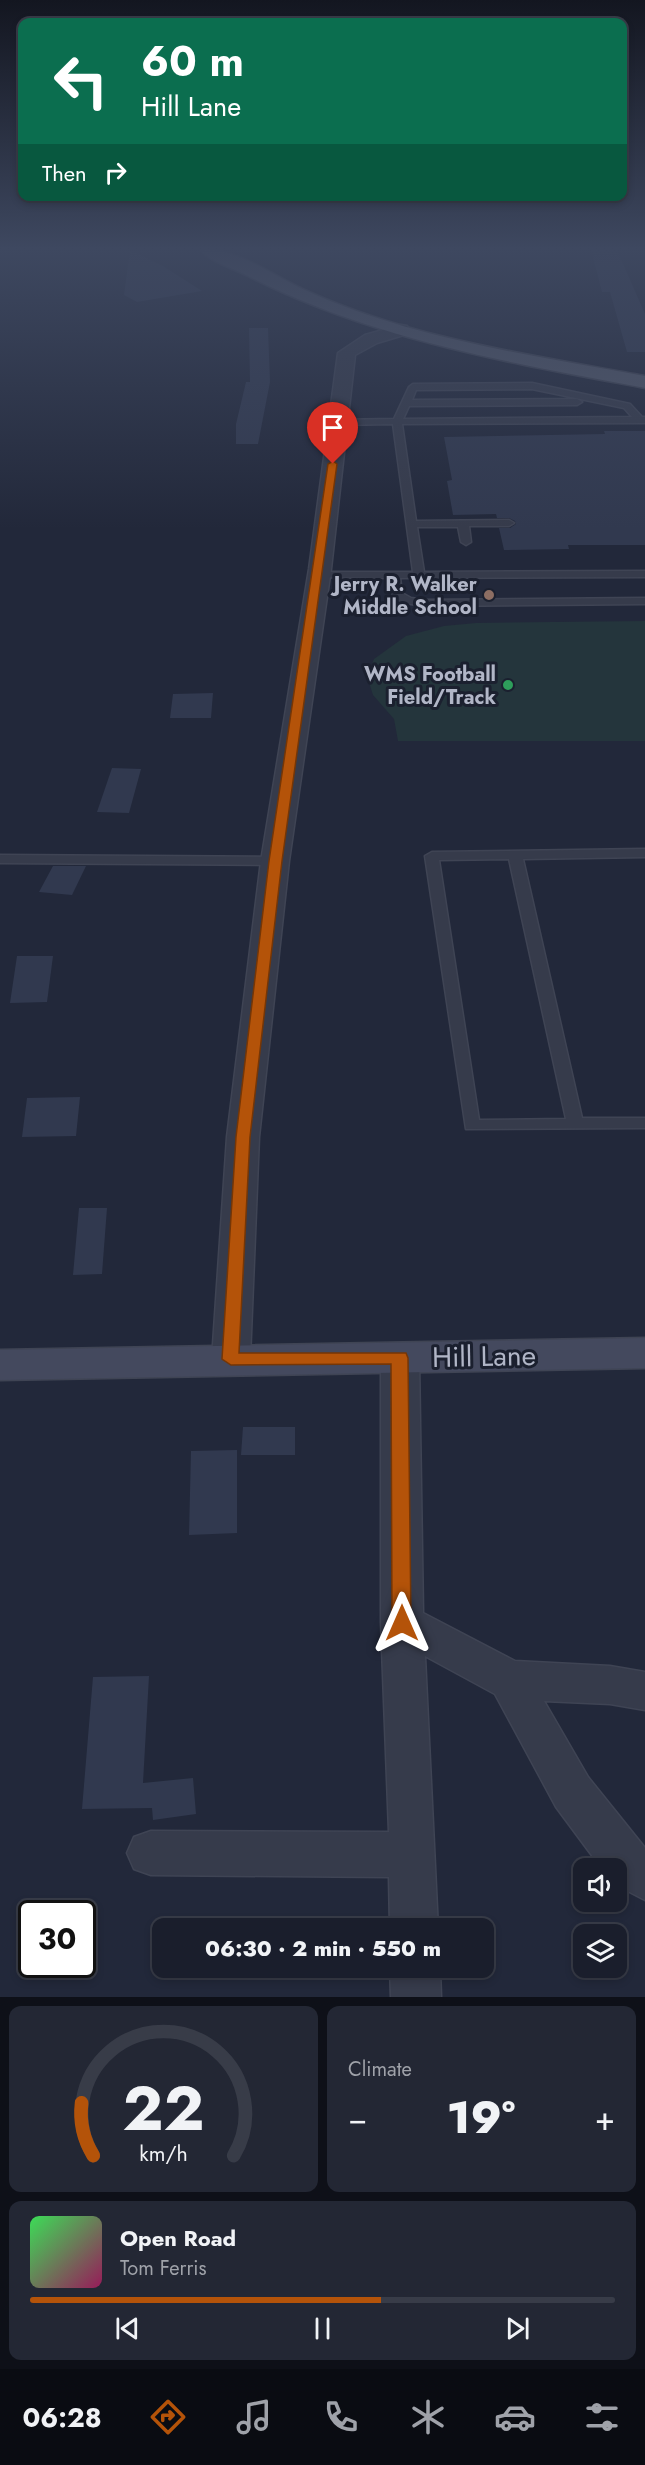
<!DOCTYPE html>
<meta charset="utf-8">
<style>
body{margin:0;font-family:Jost,sans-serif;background:#232734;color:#f1f3f6;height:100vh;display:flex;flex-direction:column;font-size:22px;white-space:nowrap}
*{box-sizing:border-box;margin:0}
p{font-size:20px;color:#9fa2a9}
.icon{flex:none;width:33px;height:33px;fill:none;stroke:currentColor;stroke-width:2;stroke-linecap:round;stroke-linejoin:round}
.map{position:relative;height:1997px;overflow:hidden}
.panel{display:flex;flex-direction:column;gap:9px;padding:9px;background:#0e1018;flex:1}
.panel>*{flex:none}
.top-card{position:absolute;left:18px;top:18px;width:609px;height:183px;border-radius:12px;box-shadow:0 3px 9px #0003,0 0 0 2px #383c48;background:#0b6e4f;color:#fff;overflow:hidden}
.fabs{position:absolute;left:573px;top:1858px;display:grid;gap:12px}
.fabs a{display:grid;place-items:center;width:54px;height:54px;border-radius:12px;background:#1a1e2c;box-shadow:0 3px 9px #0003,0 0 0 2px #383c48;font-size:30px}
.speed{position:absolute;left:18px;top:1900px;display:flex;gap:12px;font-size:30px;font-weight:700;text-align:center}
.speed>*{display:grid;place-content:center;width:78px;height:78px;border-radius:50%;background:#1a1e2c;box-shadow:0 3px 9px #0003,0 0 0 2px #383c48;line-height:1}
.speed .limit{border:3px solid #111;border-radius:9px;background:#fff;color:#111}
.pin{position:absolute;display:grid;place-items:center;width:51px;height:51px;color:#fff;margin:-62px -26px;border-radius:50% 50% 50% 0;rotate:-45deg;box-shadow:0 0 6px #0007}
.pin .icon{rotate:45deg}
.me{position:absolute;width:66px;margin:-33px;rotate:0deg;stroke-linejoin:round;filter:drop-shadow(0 0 4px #0008)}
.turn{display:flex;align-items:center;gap:21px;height:126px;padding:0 24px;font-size:27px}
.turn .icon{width:78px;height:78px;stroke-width:2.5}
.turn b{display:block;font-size:42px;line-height:51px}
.then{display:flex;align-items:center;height:57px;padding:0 24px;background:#0003;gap:12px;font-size:22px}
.big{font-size:45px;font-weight:800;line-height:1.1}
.panel .widget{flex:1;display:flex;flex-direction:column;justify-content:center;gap:9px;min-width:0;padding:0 21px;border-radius:12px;background:#232734}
.panel .dial{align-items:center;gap:0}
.dial svg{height:156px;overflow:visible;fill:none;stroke:#383c48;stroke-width:7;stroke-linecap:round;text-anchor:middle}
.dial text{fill:#f1f3f6;stroke:none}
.song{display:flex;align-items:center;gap:18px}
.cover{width:72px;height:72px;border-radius:9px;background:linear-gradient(135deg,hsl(130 70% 55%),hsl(330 70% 35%))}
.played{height:6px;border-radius:3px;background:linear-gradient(90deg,#b45309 60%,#383c48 60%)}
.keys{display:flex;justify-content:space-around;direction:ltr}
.heat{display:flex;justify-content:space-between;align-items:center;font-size:33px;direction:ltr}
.panel .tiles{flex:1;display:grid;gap:9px;grid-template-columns:1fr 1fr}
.widget:last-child{grid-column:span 2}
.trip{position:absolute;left:152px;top:1918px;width:342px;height:60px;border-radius:12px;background:#1a1e2c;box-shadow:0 3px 9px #0003,0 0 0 2px #383c48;font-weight:800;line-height:60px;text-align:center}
.tab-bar{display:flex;height:96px;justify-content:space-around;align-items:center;background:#0a0c12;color:#9fa2a9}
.tab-bar .icon{width:42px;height:42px}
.tab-bar .on{color:#b45309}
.tab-bar b{font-size:27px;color:#f1f3f6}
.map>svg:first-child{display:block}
.green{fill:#24353c}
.building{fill:#31394f}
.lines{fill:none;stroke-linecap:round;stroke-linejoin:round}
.lane-casing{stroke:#3f4454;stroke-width:3}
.street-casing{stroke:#3f4454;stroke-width:3}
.secondary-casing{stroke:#3f4454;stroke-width:3}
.primary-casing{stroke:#3f4454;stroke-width:3}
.lane{fill:#363b4b;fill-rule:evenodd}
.street{fill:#363b4b;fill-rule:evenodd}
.secondary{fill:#44495e;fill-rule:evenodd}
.primary{fill:#545a6b;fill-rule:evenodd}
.route{fill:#b45309;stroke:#753606;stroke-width:1.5}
.education-dot{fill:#8d6e63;stroke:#1b202f;stroke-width:2}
.leisure-dot{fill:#2e9e5b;stroke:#1b202f;stroke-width:2}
.labels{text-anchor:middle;stroke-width:6;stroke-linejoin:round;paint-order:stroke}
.far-poi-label{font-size:20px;font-weight:bold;fill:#b1b6c7;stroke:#1b202f;text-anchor:end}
.near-street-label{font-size:28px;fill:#b1b6c7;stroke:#1b202f}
</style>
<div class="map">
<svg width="645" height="1997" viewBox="0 0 645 1997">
<rect width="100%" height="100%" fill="#22283a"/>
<path class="green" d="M645,621V741H398L394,719L373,695L367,676L374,659L406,636L444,626L476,623Z"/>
<g class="building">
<path d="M130,250L163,266L202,291L137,302L124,295Z"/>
<path d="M591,250H617L645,314V352H627L610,292H602Z"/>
<path d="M249,328H268L270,382L258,444H236V424L246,382H250Z"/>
<path d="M604,431H645V545H568L569,549L504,550L499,528H510L516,524L515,521L509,518H497L496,514L453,515L447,481L452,480L444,437L605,434Z"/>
<path d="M213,693L211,718H170L173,694Z"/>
<path d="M112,768L141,769L129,813L97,812Z"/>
<path d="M53,866H86L72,895L39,892Z"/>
<path d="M17,956H53L47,1002L10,1003Z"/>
<path d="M80,1097L76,1136L22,1137L27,1098Z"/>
<path d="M79,1208H107L102,1274L73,1275Z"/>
<path d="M243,1427H295V1455H241Z"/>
<path d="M237,1450V1533L189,1535L191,1451Z"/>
<path d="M149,1676L143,1783L193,1778L196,1814L153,1820L152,1808L82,1809L93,1677Z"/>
</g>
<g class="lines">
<g class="lane-casing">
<g id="lane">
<path d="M532,383L630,404L642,417H645V423L402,424L416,521L509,520L514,523L509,526H469L471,542L466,545L461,542L458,527H417L424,572L645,571V577L400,578L402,593L411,598L425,600L645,598V604L425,606L404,603L393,597L389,578L315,577L314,575L319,572H413L393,424L338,425L335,424V420L394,419L409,387L413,384ZM532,389L624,408L632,417L403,419L409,406L577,405L582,402L577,399L412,400L416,390Z"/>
<path d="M645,849V857L523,859L582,1118H645V1128L466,1129L425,856L432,852ZM509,859L566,1119L479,1120L439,860Z"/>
<path d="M0,855L275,857L282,861L275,865L0,863Z"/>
</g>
</g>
<g class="street-casing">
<g id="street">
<path d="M401,325L407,326L409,330L407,334L377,343L355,355L331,569L289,861L259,1137L250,1359L244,1369L231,1373L218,1369L212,1359L227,1137L261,861L309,569L338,353L365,335Z"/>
<path d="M400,1344L413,1348L419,1358L423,1613L515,1661L610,1666L645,1672V1710L610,1704L544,1701L588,1777L645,1848V1900L616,1885V1869H602L556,1807L495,1694L425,1656L438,1929H390L389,1877L151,1875L134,1869L127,1853L134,1837L151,1831L389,1832L381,1623V1358L387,1348Z"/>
<path d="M390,1968H440L441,1997H391Z"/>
</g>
</g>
<g class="secondary-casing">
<path id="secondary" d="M645,1338V1368L0,1380V1350Z"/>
</g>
<g class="primary-casing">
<path id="primary" d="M201,250C236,247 273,276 305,290C412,339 531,355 645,376V388C507,362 375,340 248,276C235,269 210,262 201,250Z"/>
</g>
<use href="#lane" class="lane"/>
<use href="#street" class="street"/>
<use href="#secondary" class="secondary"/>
<use href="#primary" class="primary"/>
</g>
<linearGradient id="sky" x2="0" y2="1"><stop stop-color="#131620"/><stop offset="0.47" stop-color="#3e4860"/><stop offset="1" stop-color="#3e4860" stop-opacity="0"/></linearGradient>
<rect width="645" height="529" fill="url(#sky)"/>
<path class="route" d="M333,461L337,464L282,861L250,1137L239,1353H406L408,1358L411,1623L409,1629L402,1631L395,1629L392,1623L391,1364L231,1365L222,1359L236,1137L269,861L328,464Z"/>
<circle class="education-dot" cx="489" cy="595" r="6"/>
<circle class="leisure-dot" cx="508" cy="685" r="6"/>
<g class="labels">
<g class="far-poi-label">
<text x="477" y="591">Jerry R. Walker<tspan x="477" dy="23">Middle School</tspan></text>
<text x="496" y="681">WMS Football<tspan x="496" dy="23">Field/Track</tspan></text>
</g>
<g class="near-street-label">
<text transform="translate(484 1356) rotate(-1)" y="10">Hill Lane</text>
</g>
</g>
</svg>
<div class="fabs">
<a><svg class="icon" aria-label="sound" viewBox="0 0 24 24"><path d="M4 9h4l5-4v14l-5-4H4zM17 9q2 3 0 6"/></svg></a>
<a><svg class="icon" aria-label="layers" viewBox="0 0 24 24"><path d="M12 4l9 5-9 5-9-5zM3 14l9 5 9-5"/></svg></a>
</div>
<div class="speed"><div class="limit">30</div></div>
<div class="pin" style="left:333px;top:464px;background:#d93025"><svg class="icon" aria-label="arrive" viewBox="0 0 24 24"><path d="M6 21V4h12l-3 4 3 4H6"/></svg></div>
<svg class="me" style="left:402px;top:1623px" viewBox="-20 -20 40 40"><path d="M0-17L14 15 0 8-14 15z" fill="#b45309" stroke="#fff" stroke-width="4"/></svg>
<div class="trip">06:30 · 2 min · 550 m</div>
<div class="top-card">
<div class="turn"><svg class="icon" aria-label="left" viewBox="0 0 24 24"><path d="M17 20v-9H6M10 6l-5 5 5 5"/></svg><div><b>60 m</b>Hill Lane</div></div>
<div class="then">Then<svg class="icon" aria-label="right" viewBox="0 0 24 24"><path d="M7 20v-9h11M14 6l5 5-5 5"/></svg></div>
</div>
</div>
<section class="panel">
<div class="tiles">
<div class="widget dial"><svg viewBox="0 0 100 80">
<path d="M14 69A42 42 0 1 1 86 69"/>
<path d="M14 69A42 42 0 0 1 8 42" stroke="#b45309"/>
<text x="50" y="56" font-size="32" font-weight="700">22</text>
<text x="50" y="72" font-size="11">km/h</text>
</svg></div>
<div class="widget"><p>Climate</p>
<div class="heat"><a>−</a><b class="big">19°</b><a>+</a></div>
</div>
<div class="widget">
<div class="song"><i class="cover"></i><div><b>Open Road</b><p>Tom Ferris</p></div></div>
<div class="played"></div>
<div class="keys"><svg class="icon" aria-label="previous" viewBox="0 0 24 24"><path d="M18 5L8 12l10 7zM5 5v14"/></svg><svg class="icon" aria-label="pause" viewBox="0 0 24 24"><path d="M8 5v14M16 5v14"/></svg><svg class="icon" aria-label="next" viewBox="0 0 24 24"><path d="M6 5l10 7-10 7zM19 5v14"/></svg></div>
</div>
</div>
</section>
<nav class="tab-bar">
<b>06:28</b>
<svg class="icon on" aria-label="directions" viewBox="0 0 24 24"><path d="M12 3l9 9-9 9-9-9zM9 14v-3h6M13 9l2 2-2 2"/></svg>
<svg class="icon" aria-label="music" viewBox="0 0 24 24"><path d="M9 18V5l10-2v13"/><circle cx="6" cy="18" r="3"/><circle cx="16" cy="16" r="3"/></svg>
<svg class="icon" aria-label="phone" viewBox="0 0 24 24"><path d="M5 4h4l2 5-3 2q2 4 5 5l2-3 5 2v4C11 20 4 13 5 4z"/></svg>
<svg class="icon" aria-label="climate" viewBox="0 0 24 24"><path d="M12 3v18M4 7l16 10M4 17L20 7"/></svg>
<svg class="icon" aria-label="car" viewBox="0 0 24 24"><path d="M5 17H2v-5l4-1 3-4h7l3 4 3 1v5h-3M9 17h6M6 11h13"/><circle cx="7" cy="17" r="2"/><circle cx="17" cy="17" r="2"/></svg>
<svg class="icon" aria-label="filters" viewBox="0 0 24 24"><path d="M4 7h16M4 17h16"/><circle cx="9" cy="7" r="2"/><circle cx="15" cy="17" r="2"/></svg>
</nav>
